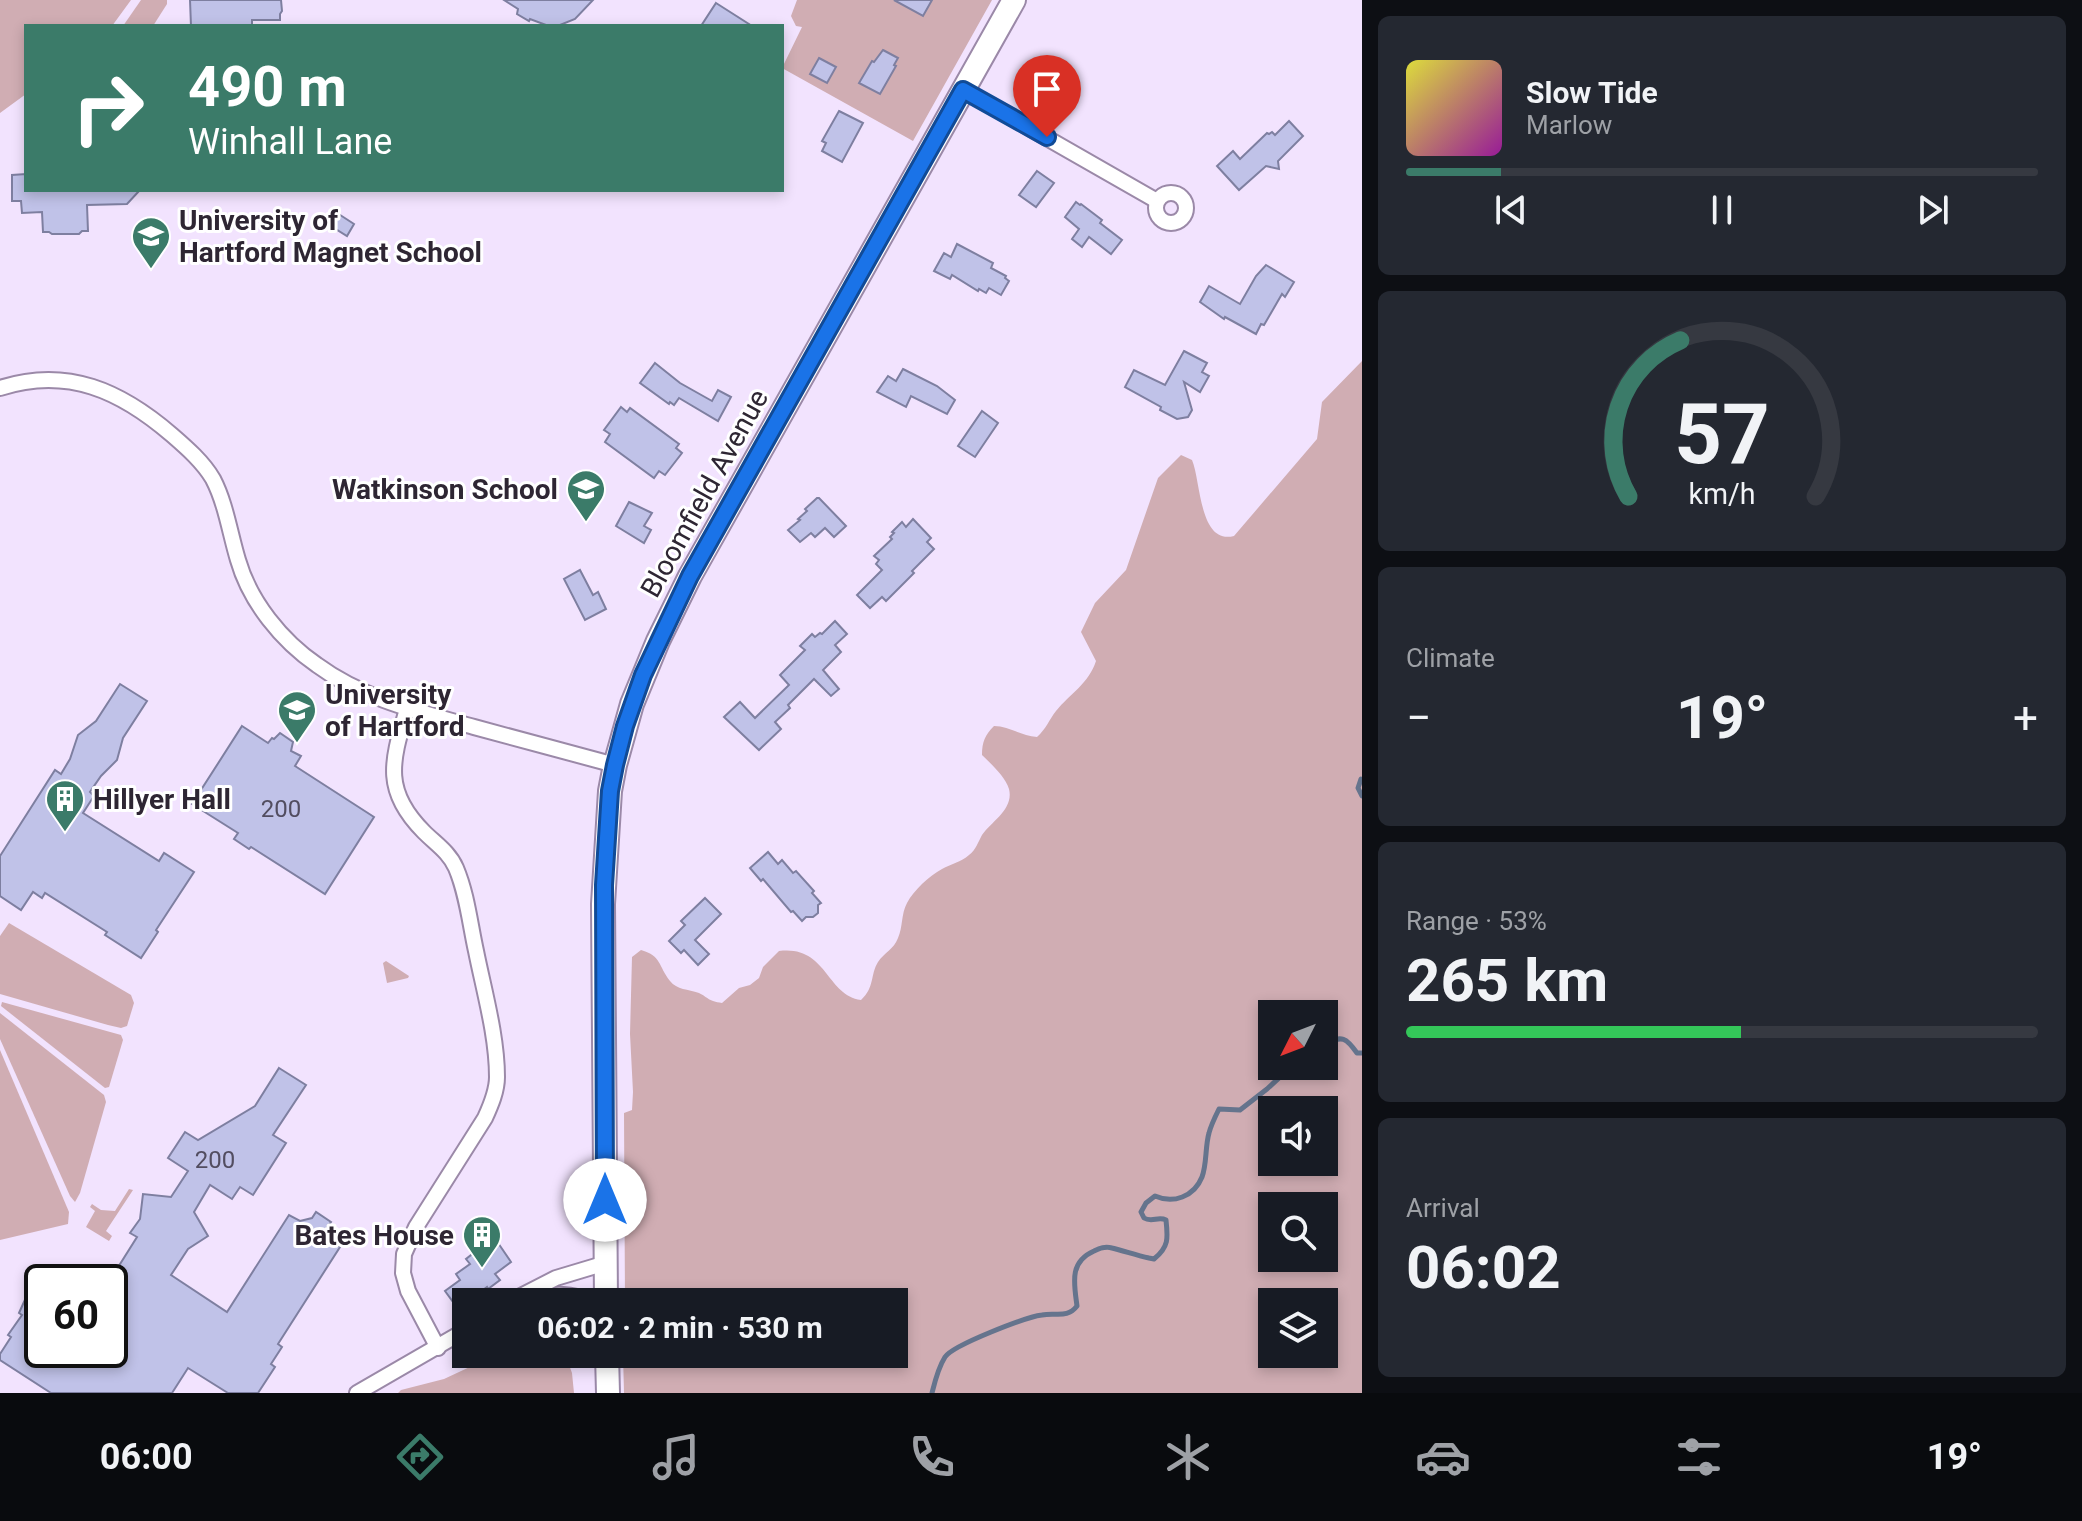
<!DOCTYPE html>
<meta charset="utf-8">
<style>
body{margin:0;font-family:Roboto,sans-serif;background:#242831;color:#f1f3f6;height:100vh;display:flex;flex-direction:column;font-size:30px;white-space:nowrap}
*{box-sizing:border-box;margin:0}
p{font-size:26px;color:#9ea1a6}
.icon{flex:none;width:44px;height:44px;fill:none;stroke:currentColor;stroke-width:2;stroke-linecap:round;stroke-linejoin:round}
.map{position:relative;flex:1;overflow:hidden}
.side{display:flex;flex-direction:column;gap:16px;padding:16px;background:#0d0f14;width:720px}
.side>*{flex:none}
.top-card{position:absolute;left:24px;top:24px;width:760px;height:168px;border-radius:0px;box-shadow:0 4px 12px #0003;background:#3b7b69;color:#fff;overflow:hidden}
.needle{width:52px;rotate:228deg}
.fabs{position:absolute;left:1258px;top:1000px;display:grid;gap:16px}
.fabs a{display:grid;place-items:center;width:80px;height:80px;border-radius:0px;background:#171b24;box-shadow:0 4px 12px #0003;font-size:40px}
.speed{position:absolute;left:24px;top:1264px;display:flex;gap:16px;font-size:40px;font-weight:700;text-align:center}
.speed>*{display:grid;place-content:center;width:104px;height:104px;border-radius:50%;background:#171b24;box-shadow:0 4px 12px #0003;line-height:1}
.speed .limit{border:4px solid #111;border-radius:12px;background:#fff;color:#111}
.pin{position:absolute;display:grid;place-items:center;width:68px;height:68px;color:#fff;margin:-82px -34px;border-radius:50% 50% 50% 0;rotate:-45deg;box-shadow:0 0 8px #0007}
.pin .icon{rotate:45deg}
.me{position:absolute;width:88px;margin:-44px;rotate:0deg;stroke-linejoin:round;filter:drop-shadow(0 0 6px #0008)}
.turn{display:flex;align-items:center;gap:28px;height:168px;padding:0 32px;font-size:36px}
.turn .icon{width:104px;height:104px;stroke-width:2.5}
.turn b{display:block;font-size:56px;line-height:68px}
.big{font-size:60px;font-weight:700;line-height:1.1}
.side .widget{flex:1;display:flex;flex-direction:column;justify-content:center;gap:12px;min-width:0;padding:0 28px;border-radius:12px;background:#242831}
.side .dial{align-items:center;gap:0}
.dial svg{height:208px;overflow:visible;fill:none;stroke:#363941;stroke-width:7;stroke-linecap:round;text-anchor:middle}
.dial text{fill:#f1f3f6;stroke:none}
.song{display:flex;align-items:center;gap:24px}
.cover{width:96px;height:96px;border-radius:12px;background:linear-gradient(135deg,hsl(60 70% 55%),hsl(300 70% 35%))}
.played{height:8px;border-radius:4px;background:linear-gradient(90deg,#3b7b69 15%,#363941 15%)}
.keys{display:flex;justify-content:space-around;direction:ltr}
.heat{display:flex;justify-content:space-between;align-items:center;font-size:44px;direction:ltr}
.charge{height:12px;border-radius:6px;background:linear-gradient(90deg,#34c759 53%,#363941 0)}
.trip{position:absolute;left:452px;top:1288px;width:456px;height:80px;border-radius:0px;background:#171b24;box-shadow:0 4px 12px #0003;font-weight:700;line-height:80px;text-align:center}
.tab-bar{display:flex;height:128px;justify-content:space-around;align-items:center;background:#090b0e;color:#9ea1a6}
.tab-bar .icon{width:56px;height:56px}
.tab-bar .active{color:#3b7b69}
.tab-bar b{font-size:36px;color:#f1f3f6}
main{display:flex;flex:1;min-height:0}
.map>svg:first-child{display:block}
.green{fill:#d0adb3;fill-rule:evenodd}
.lines{fill:none;stroke-linecap:round;stroke-linejoin:round}
.stream{stroke:#65748d;stroke-width:5}
.building{fill:#c0c2e8;stroke:#7e7fa0;stroke-width:2}
.street-casing{stroke:#9b89a8;stroke-width:18}
.primary-casing{stroke:#9b89a8;stroke-width:26}
.street{stroke:#fff;stroke-width:14}
.primary{stroke:#fff;stroke-width:22}
.route-casing{stroke:#114b97;stroke-width:20}
.route{stroke:#1a73e8;stroke-width:14}
.labels{text-anchor:middle;stroke-width:6;stroke-linejoin:round;paint-order:stroke}
.number-label{font-size:24px;fill:#524d60}
.poi-label{font-size:28px;font-weight:bold;fill:#2e2633;stroke:#fff;text-anchor:start}
.street-label{font-size:28px;fill:#2e2633;stroke:#fff}
</style>
<main>
<div class="map">
<svg width="1362" height="1393" viewBox="0 0 1362 1393">
<rect width="100%" height="100%" fill="#f2e3fe"/>
<g class="green">
<path d="M0,0H131L112,26H26V94L0,113Z"/>
<path d="M141,0H167V4L153,26H123Z"/>
<path d="M797,0H992L913,141L782,68L802,27L796,26L791,16Z"/>
<path d="M1362,361V1393H624L623,1354H894V1302H625L624,1113L632,1110L633,1092L630,1034L632,957L641,950C662,956 658,966 670,981C677,990 688,989 699,993C709,998 708,1001 722,1003L739,988L750,985L759,978L763,967L779,951C827,945 826,995 861,1000C875,987 870,975 878,962C884,953 894,949 898,938C903,927 901,914 907,903C914,890 929,876 942,869C951,864 961,862 969,855C976,850 978,842 982,835C992,821 1014,809 1009,789C1005,776 991,764 982,755C982,742 985,735 994,726C1009,726 1021,736 1037,737C1046,729 1049,720 1056,711C1070,694 1089,683 1096,661L1081,632L1095,603L1126,570L1158,478L1181,455L1192,460C1201,481 1199,545 1234,536L1317,439L1322,402ZM1272,1014H1324V1066H1272ZM1272,1110H1324V1162H1272ZM1272,1206H1324V1258H1272ZM1272,1302H1324V1354H1272Z"/>
<path d="M9,923L131,995L134,1003L127,1026L121,1028L108,1025L0,994V936Z"/>
<path d="M386,961L409,976L408,978L387,983L383,963Z"/>
<path d="M2,1002L121,1035L123,1040L109,1087L105,1088L1,1006Z"/>
<path d="M0,1013L104,1095L106,1102L80,1193L75,1202L70,1196L0,1039Z"/>
<path d="M0,1050L69,1212L68,1224L0,1240Z"/>
<path d="M129,1189L133,1190L106,1231L112,1236L109,1241L86,1227L95,1211L90,1207L92,1204L101,1210L115,1211Z"/>
<path d="M507,1354H565L572,1373L574,1393H398L401,1390L444,1379L474,1365Z"/>
</g>
<g class="lines">
<g class="stream">
<path d="M1361,779L1358,788L1362,796"/>
<path d="M1324,1042C1343,1037 1345,1036 1357,1053H1362"/>
<path d="M932,1393C935,1381 938,1368 945,1357C953,1345 1026,1317 1042,1315C1056,1312 1067,1319 1077,1306C1074,1283 1069,1262 1094,1251C1100,1248 1105,1246 1112,1248C1124,1251 1136,1255 1149,1258L1154,1259C1169,1247 1168,1238 1166,1220C1158,1216 1152,1223 1144,1218L1141,1212L1146,1203L1155,1196C1173,1204 1194,1197 1202,1177C1207,1164 1205,1147 1209,1133C1211,1125 1215,1117 1219,1109L1240,1110L1267,1089L1292,1066"/>
</g>
</g>
<g class="building">
<path d="M190,0H281L282,11L280,14V20H252V26H191Z"/>
<path d="M504,0H593L575,19L560,25H546L530,19L529,21L517,14L518,9Z"/>
<path d="M894,0H932L923,16Z"/>
<path d="M716,3L752,26H701Z"/>
<path d="M883,50L898,58L894,65L896,66L880,94L859,83L872,61L874,62Z"/>
<path d="M819,58L836,67L827,83L810,74Z"/>
<path d="M839,111L863,123L842,162L822,151L826,143L822,141Z"/>
<path d="M1289,121L1303,136L1278,161L1279,169L1266,166L1239,190L1217,166L1233,151L1240,159L1267,133L1269,134L1272,132L1275,135Z"/>
<path d="M1037,171L1054,183L1036,207L1019,195Z"/>
<path d="M26,174V190H140L127,204L87,205L88,231H82L79,234H52L49,232H43L42,212L22,213L21,201H12V175Z"/>
<path d="M1076,202L1080,205L1081,204L1102,220L1100,223L1122,240L1111,254L1089,237L1082,247L1072,239L1079,229L1065,217Z"/>
<path d="M334,211L354,224L347,236L326,223Z"/>
<path d="M957,244L993,263L991,268L1006,276L1005,278L1009,281L1001,295L989,288L986,293L979,289L978,291L952,275L950,279L934,271L944,253L951,257Z"/>
<path d="M1266,265L1294,282L1285,297L1282,294L1264,325L1261,324L1256,334L1225,317L1224,319L1200,302L1209,286L1240,304L1256,276Z"/>
<path d="M1184,351L1207,363L1202,372L1209,376L1200,392L1184,382L1192,410L1188,417L1177,419L1160,410L1161,407L1125,387L1134,370L1165,385Z"/>
<path d="M655,363L680,383L712,401L718,390L731,397L718,421L679,398L674,405L670,402L669,404L640,383Z"/>
<path d="M903,369L937,386L955,400L947,414L911,396L906,407L877,392L888,376L896,381Z"/>
<path d="M621,407L627,412L630,408L679,444L676,448L682,453L665,475L659,471L654,478L605,442L610,434L604,430Z"/>
<path d="M982,411L998,423L975,457L958,446Z"/>
<path d="M817,498H819L846,526L834,537L825,528L815,537L811,533L800,542L788,530L800,520L798,519L807,511L805,509Z"/>
<path d="M629,502L652,513L644,526L651,530L644,543L616,526Z"/>
<path d="M913,519L931,538L927,542L934,549L912,571L914,573L886,601L882,597L870,608L857,595L882,570L876,564L879,560L874,556L892,539L890,537L894,533L892,532L902,522L906,527Z"/>
<path d="M580,570L593,595L598,592L606,609L585,620L564,579Z"/>
<path d="M835,621L847,634L835,645L841,652L823,670L839,689L831,696L814,679L788,705L790,708L775,722L781,729L759,750L724,717L740,702L755,718L789,685L780,675L805,650L800,646L812,634L815,637L820,633L822,634Z"/>
<path d="M120,684L147,701L123,738L117,760L101,776L90,792L94,796L83,813L159,861L164,853L194,872L156,930L158,932L141,958L105,935L107,932L45,893L42,898L33,892L21,910L0,896V856L55,770L61,774L70,759L78,735L96,721Z"/>
<path d="M242,726L268,743L272,738L274,739L280,733L293,742L291,751L301,756L295,766L374,817L325,894L251,847L249,849L234,839L238,833L192,804Z"/>
<path d="M768,852L778,864L782,860L793,873L796,871L814,891L812,893L821,903L818,905V913L813,917H806L802,921L793,911L791,912L763,879L761,881L750,868Z"/>
<path d="M705,898L721,914L695,940L709,954L698,965L684,950L681,953L669,941L685,925L681,921Z"/>
<path d="M279,1068L306,1085L273,1135L286,1143L253,1195L240,1187L232,1199L210,1185L194,1212L208,1236L188,1249L171,1275L227,1312L289,1215L300,1221L312,1218L316,1212L331,1222L327,1228L330,1241L340,1247L278,1344L282,1347L271,1364L275,1367L258,1393H228L188,1368L172,1393H51L0,1360V1354L11,1337L8,1335L22,1315L19,1313L28,1293L42,1303V1350H110V1280L137,1237L130,1233L140,1219L143,1194L171,1197L188,1171L168,1158L185,1132L198,1140L255,1106Z"/>
<path d="M494,1237L511,1262L495,1274L500,1280L488,1289L487,1287L468,1301L466,1298L456,1306L445,1291L460,1280L456,1274L470,1264L466,1259Z"/>
</g>
<g class="lines">
<g class="street-casing">
<g id="street">
<path d="M963,90L1157,201"/>
<circle cx="1171" cy="208" r="15"/>
<path d="M0,388C67,366 121,391 172,435C187,448 203,462 213,479C226,504 230,534 238,560C250,602 282,641 317,665C363,699 420,712 474,727C521,740 568,752 615,765"/>
<path d="M407,709C392,761 382,790 424,832C436,844 449,852 456,868C467,894 470,924 476,951C484,991 497,1036 497,1077C497,1091 491,1105 485,1118L416,1227L404,1254L403,1273L408,1291L438,1348"/>
<path d="M509,1302L556,1278L606,1263"/>
<path d="M531,1302C552,1290 574,1295 596,1302"/>
<path d="M357,1393L466,1330"/>
</g>
</g>
<g class="primary-casing">
<g id="primary">
<path d="M606,1302L603,904L610,791L615,765L632,704L658,641L690,576L1014,0"/>
<path d="M607,1354L608,1393"/>
</g>
</g>
<use href="#street" class="street"/>
<use href="#primary" class="primary"/>
</g>
<g class="lines">
<g class="route-casing">
<path id="route" d="M605,1200L604,885L610,791L615,765L625,726L643,675L690,576L963,90L1047,137"/>
</g>
<use href="#route" class="route"/>
</g>
<defs>
<g id="school-pin" transform="scale(2)"><path d="M0 17L-7.5 6A9.5 9.5 0 1 1 7.5 6Z" fill="#3b7b69" stroke="#fff"/><path d="M0-5L7-2L0 1L-7-2ZM-4 1L0 2.5L4 1V4Q0 6-4 4Z" fill="#fff"/></g>
<g id="university-pin" transform="scale(2)"><path d="M0 17L-7.5 6A9.5 9.5 0 1 1 7.5 6Z" fill="#3b7b69" stroke="#fff"/><path d="M0-5L7-2L0 1L-7-2ZM-4 1L0 2.5L4 1V4Q0 6-4 4Z" fill="#fff"/></g>
<g id="building-pin" transform="scale(2)"><path d="M0 17L-7.5 6A9.5 9.5 0 1 1 7.5 6Z" fill="#3b7b69" stroke="#fff"/><path d="M-4-6H4V6H1V3H-1V6H-4ZM-2.5-4.3h1.7v1.8h-1.7ZM.8-4.3h1.7v1.8H.8ZM-2.5-1h1.7V.8h-1.7ZM.8-1h1.7V.8H.8Z" fill="#fff"/></g>
</defs>
<g fill-rule="evenodd">
<use href="#school-pin" x="151" y="236"/>
<use href="#school-pin" x="586" y="489"/>
<use href="#university-pin" x="297" y="710"/>
<use href="#building-pin" x="65" y="799"/>
<use href="#building-pin" x="482" y="1235"/>
</g>
<g class="labels">
<g class="number-label">
<text x="281" y="817">200</text>
<text x="215" y="1168">200</text>
</g>
<g class="poi-label">
<text x="179" y="230">University of<tspan x="179" dy="32">Hartford Magnet School</tspan></text>
<text x="558" y="499" text-anchor="end">Watkinson School</text>
<text x="325" y="704">University<tspan x="325" dy="32">of Hartford</tspan></text>
<text x="93" y="809">Hillyer Hall</text>
<text x="454" y="1245" text-anchor="end">Bates House</text>
</g>
<g class="street-label">
<text transform="translate(704 493) rotate(-61)" y="10">Bloomfield Avenue</text>
</g>
</g>
</svg>
<div class="fabs">
<a><svg class="needle" viewBox="-14 -14 28 28"><path d="M0-13l5 13h-10z" fill="#e53935"/><path d="M0 13l5-13h-10z" fill="#9ea1a6"/></svg></a>
<a><svg class="icon" aria-label="sound" viewBox="0 0 24 24"><path d="M4 9h4l5-4v14l-5-4H4zM17 9q2 3 0 6"/></svg></a>
<a><svg class="icon" aria-label="search" viewBox="0 0 24 24"><circle cx="10" cy="10" r="6"/><path d="M15 15l6 6"/></svg></a>
<a><svg class="icon" aria-label="layers" viewBox="0 0 24 24"><path d="M12 4l9 5-9 5-9-5zM3 14l9 5 9-5"/></svg></a>
</div>
<div class="speed"><div class="limit">60</div></div>
<div class="pin" style="left:1047px;top:137px;background:#d93025"><svg class="icon" aria-label="arrive" viewBox="0 0 24 24"><path d="M6 21V4h12l-3 4 3 4H6"/></svg></div>
<svg class="me" style="left:605px;top:1200px" viewBox="-20 -20 40 40"><circle r="19" fill="#fff"/><path d="M0-13L10 11 0 6-10 11z" fill="#1a73e8"/></svg>
<div class="trip">06:02 · 2 min · 530 m</div>
<div class="top-card">
<div class="turn"><svg class="icon" aria-label="right" viewBox="0 0 24 24"><path d="M7 20v-9h11M14 6l5 5-5 5"/></svg><div><b>490 m</b>Winhall Lane</div></div>
</div>
</div>
<section class="side">
<div class="widget">
<div class="song"><i class="cover"></i><div><b>Slow Tide</b><p>Marlow</p></div></div>
<div class="played"></div>
<div class="keys"><svg class="icon" aria-label="previous" viewBox="0 0 24 24"><path d="M18 5L8 12l10 7zM5 5v14"/></svg><svg class="icon" aria-label="pause" viewBox="0 0 24 24"><path d="M8 5v14M16 5v14"/></svg><svg class="icon" aria-label="next" viewBox="0 0 24 24"><path d="M6 5l10 7-10 7zM19 5v14"/></svg></div>
</div>
<div class="widget dial"><svg viewBox="0 0 100 80">
<path d="M14 69A42 42 0 1 1 86 69"/>
<path d="M14 69A42 42 0 0 1 34 9" stroke="#3b7b69"/>
<text x="50" y="56" font-size="32" font-weight="700">57</text>
<text x="50" y="72" font-size="11">km/h</text>
</svg></div>
<div class="widget"><p>Climate</p>
<div class="heat"><a>−</a><b class="big">19°</b><a>+</a></div>
</div>
<div class="widget"><p>Range · 53%</p><b class="big">265 km</b><div class="charge"></div></div>
<div class="widget"><p>Arrival</p><b class="big">06:02</b></div>
</section>
</main>
<nav class="tab-bar">
<b>06:00</b>
<svg class="icon active" aria-label="directions" viewBox="0 0 24 24"><path d="M12 3l9 9-9 9-9-9zM9 14v-3h6M13 9l2 2-2 2"/></svg>
<svg class="icon" aria-label="music" viewBox="0 0 24 24"><path d="M9 18V5l10-2v13"/><circle cx="6" cy="18" r="3"/><circle cx="16" cy="16" r="3"/></svg>
<svg class="icon" aria-label="phone" viewBox="0 0 24 24"><path d="M5 4h4l2 5-3 2q2 4 5 5l2-3 5 2v4C11 20 4 13 5 4z"/></svg>
<svg class="icon" aria-label="climate" viewBox="0 0 24 24"><path d="M12 3v18M4 7l16 10M4 17L20 7"/></svg>
<svg class="icon" aria-label="car" viewBox="0 0 24 24"><path d="M5 17H2v-5l4-1 3-4h7l3 4 3 1v5h-3M9 17h6M6 11h13"/><circle cx="7" cy="17" r="2"/><circle cx="17" cy="17" r="2"/></svg>
<svg class="icon" aria-label="filters" viewBox="0 0 24 24"><path d="M4 7h16M4 17h16"/><circle cx="9" cy="7" r="2"/><circle cx="15" cy="17" r="2"/></svg>
<b>19°</b>
</nav>
